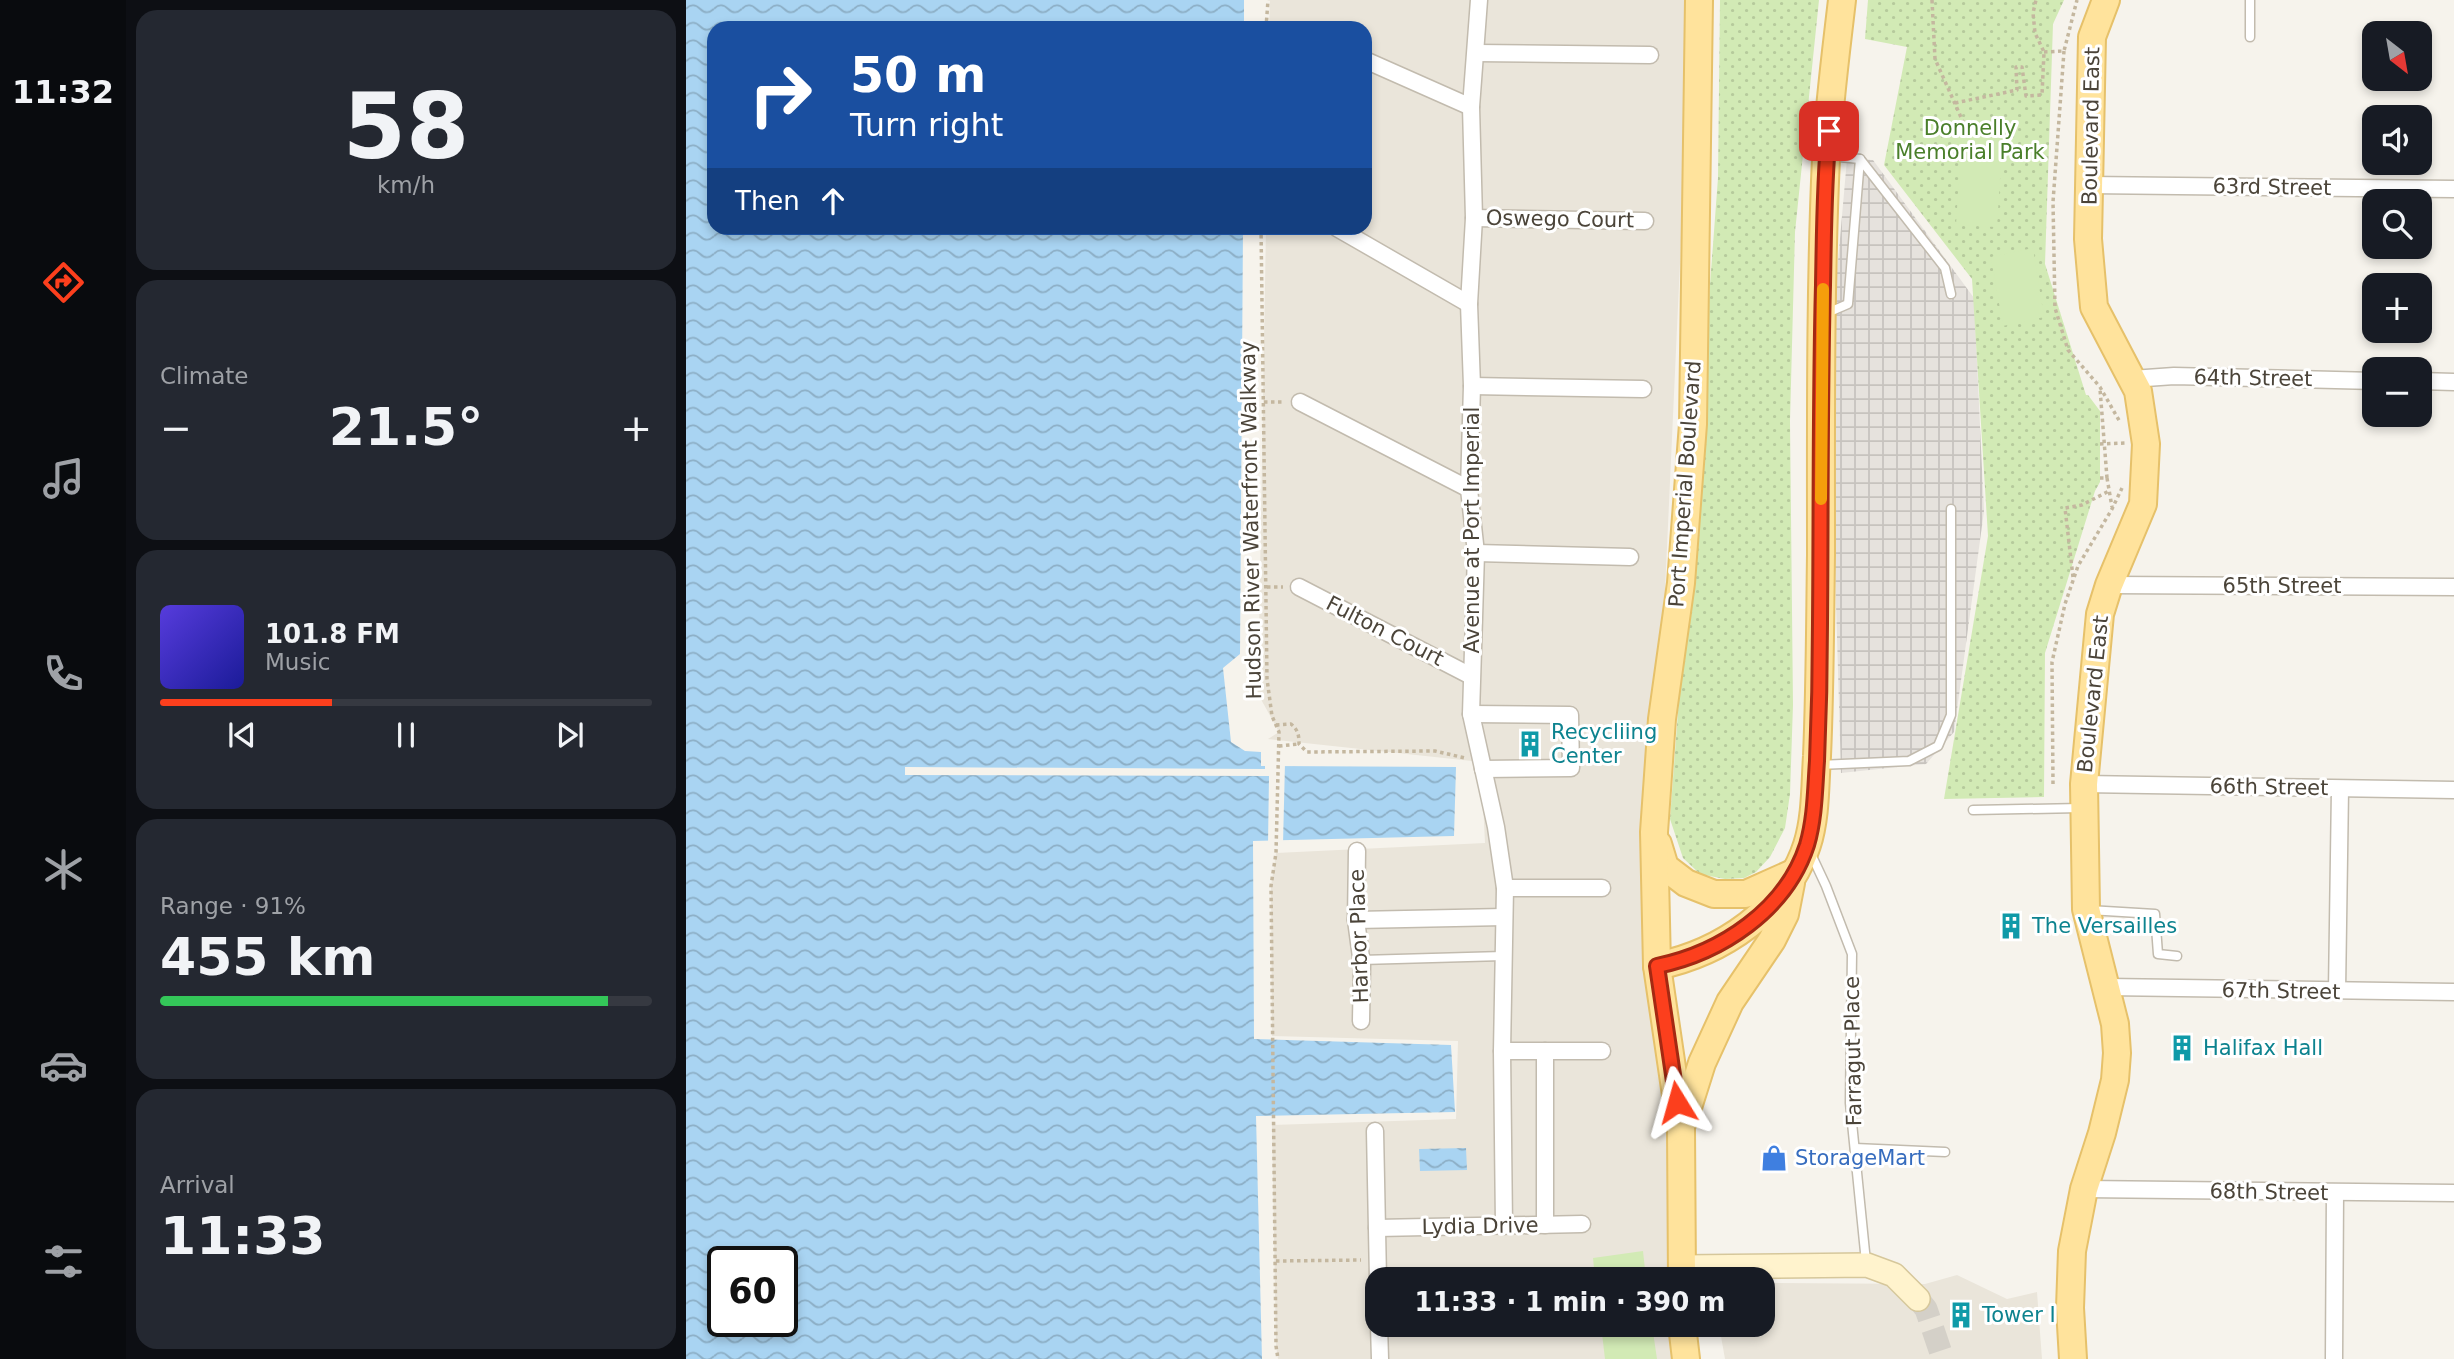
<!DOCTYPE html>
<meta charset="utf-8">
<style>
body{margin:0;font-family:"DejaVu Sans",sans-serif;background:#242831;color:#f1f3f6;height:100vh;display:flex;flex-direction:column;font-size:26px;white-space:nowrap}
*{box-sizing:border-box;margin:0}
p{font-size:23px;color:#9ea1a6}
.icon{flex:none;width:38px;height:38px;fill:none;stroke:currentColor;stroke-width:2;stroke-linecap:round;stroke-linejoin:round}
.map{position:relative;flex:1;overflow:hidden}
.side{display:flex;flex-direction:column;gap:10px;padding:10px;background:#0d0f14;width:560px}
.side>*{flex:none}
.top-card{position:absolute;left:21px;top:21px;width:665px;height:214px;border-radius:21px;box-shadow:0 4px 10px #0003;background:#1a4fa0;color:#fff;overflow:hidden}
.needle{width:46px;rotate:149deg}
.buttons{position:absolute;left:1676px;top:21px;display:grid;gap:14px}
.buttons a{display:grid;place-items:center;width:70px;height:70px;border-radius:14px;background:#171b24;box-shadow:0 4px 10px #0003;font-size:35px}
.speed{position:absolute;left:21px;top:1246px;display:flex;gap:14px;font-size:35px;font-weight:700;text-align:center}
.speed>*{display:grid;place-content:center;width:91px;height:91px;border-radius:50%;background:#171b24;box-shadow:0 4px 10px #0003;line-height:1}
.speed .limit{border:4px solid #111;border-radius:10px;background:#fff;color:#111}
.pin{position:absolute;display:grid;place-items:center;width:60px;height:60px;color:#fff;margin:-30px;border-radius:14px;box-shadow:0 4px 10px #0006}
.me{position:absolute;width:77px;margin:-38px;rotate:352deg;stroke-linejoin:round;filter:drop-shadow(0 0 5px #0008)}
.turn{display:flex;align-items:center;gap:24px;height:147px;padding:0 28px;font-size:32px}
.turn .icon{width:91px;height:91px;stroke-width:2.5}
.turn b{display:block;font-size:49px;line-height:60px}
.then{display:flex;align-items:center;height:66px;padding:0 28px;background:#0003;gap:14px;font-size:26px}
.big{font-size:52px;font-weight:700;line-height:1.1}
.side .widget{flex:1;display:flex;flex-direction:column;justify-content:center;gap:10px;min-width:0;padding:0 24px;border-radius:21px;background:#242831}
.side .dial{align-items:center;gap:0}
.dial b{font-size:91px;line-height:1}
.song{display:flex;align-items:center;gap:21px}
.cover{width:84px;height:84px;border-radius:10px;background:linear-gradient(135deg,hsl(250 70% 55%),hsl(240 70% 35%))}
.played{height:7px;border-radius:4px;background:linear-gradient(90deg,#fc3f1d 35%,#363941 35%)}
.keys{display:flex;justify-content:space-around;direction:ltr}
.heat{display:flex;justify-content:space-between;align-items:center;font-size:38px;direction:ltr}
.charge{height:10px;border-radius:5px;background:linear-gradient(90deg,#34c759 91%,#363941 0)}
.trip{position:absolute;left:679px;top:1267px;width:410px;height:70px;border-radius:21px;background:#171b24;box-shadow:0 4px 10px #0003;font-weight:700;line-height:70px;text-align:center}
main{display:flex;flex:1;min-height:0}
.tabs{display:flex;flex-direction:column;width:126px;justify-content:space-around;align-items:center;background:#090b0e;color:#9ea1a6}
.tabs .icon{width:49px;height:49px}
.tabs .current{color:#fc3f1d}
.tabs b{font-size:32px;color:#f1f3f6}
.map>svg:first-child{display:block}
.residential{fill:#eae5da}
.industrial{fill:url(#industrial-grid)}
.grass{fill:url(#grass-dots)}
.garden{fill:#d2eab5}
.water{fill:url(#water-waves);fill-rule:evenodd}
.pier{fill:#f6f3ec}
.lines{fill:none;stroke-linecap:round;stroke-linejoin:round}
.secondary-tunnel{stroke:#d4d0c8;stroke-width:23;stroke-dasharray:23 11;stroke-linecap:butt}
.lane-casing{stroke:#c2bbae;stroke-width:11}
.street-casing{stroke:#c2bbae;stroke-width:19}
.secondary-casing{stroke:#d6c79b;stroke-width:26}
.primary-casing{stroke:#e6c16a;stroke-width:30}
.path{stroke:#c4b79f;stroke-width:3.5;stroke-dasharray:3.5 3.5;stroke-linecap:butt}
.lane{stroke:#fff;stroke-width:8}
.street{stroke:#fff;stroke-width:16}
.secondary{stroke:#fff3cd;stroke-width:23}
.primary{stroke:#ffe39c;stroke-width:26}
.route-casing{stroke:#a42913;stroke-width:18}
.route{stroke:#fc3f1d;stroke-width:12}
.slow{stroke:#f59e0b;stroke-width:12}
.labels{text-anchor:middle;stroke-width:6;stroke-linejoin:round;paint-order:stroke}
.street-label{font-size:21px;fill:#4b4439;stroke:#fff}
.park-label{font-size:21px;fill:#4a7f2a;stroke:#fff}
.culture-label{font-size:21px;fill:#0d838f;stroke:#fff;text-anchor:start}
.shop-label{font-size:21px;fill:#366cbe;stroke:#fff;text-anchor:start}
</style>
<main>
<nav class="tabs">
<b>11:32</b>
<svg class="icon current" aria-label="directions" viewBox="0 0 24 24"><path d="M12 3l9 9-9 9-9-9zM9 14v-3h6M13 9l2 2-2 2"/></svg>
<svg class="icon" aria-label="music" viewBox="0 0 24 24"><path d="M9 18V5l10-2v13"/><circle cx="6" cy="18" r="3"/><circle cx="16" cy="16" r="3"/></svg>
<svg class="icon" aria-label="phone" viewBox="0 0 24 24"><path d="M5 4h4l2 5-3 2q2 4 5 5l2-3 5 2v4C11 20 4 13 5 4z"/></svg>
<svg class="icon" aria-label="climate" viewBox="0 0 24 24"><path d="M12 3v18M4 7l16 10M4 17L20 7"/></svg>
<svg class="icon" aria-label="car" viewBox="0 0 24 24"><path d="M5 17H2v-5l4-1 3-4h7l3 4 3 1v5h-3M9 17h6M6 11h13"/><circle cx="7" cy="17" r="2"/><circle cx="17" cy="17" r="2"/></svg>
<svg class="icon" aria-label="filters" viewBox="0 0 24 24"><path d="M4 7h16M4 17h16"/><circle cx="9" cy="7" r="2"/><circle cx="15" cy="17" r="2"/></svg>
</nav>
<section class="side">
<div class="widget dial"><b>58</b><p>km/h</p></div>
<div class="widget"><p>Climate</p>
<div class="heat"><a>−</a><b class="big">21.5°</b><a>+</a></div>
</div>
<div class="widget">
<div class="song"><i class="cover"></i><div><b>101.8 FM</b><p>Music</p></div></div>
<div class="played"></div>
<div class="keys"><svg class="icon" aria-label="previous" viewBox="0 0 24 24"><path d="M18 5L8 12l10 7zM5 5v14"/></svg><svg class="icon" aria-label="pause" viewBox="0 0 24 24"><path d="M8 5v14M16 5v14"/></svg><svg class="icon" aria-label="next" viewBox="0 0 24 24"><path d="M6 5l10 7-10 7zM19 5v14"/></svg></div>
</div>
<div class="widget"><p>Range · 91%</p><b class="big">455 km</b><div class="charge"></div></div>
<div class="widget"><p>Arrival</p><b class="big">11:33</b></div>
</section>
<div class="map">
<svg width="1768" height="1359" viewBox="0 0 1768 1359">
<defs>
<pattern id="industrial-grid" width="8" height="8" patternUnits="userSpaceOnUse" patternTransform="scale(1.75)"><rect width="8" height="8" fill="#e6e2dd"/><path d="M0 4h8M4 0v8" fill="none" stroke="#c7c3be"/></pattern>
<pattern id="grass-dots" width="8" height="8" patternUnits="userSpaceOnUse" patternTransform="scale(1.75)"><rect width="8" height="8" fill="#d2eab5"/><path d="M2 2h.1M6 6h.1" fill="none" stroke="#b6ca9c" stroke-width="1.8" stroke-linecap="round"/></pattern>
<pattern id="water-waves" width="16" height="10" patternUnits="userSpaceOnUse" patternTransform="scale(1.75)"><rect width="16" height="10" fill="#a9d4f2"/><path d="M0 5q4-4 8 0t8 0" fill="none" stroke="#8caec5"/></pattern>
</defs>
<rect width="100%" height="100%" fill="#f6f3ec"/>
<g class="residential">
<path d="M584,0H1006L968,832L997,1279H691V1325H1002L1006,1359H592L590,1346L586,1125L770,1119L772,1041L586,1036L585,886L590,853L799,843L795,762L582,739L593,732L572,694L580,228H679V28H583Z"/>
<path d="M1271,1275L1321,1299L1351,1292L1356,1359H1039L1033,1325H1076V1283L1239,1284Z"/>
</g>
<path class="industrial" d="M1161,159L1187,160L1288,298L1298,511L1268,732L1240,764L1155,773L1143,364Z"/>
<g class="grass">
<path d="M1034,0H1133L1109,232L1104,421L1107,705L1104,794L1099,828L1084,857L1070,872L1058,878L1039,879L1014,874L997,858L984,819L1032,178Z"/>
<path d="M1182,0H1378L1367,24L1359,264L1400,395H1402L1414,411V482L1409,491L1359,653L1358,797L1258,799L1302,536L1286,279L1198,165L1221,47L1179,39Z"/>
</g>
<g class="garden">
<path d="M1281,120L1296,131L1317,132L1311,227L1270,225L1276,127Z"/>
<path d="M1347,248L1358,317L1317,326L1305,257Z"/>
<path d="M957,1251L960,1279H909L907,1258Z"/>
<path d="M915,1325H966L971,1359H919Z"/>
</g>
<g class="water">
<path d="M0,0H558V28H28V228H557L554,654L537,668L545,742L559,751L575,752V766L770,767L768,836L567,841L568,1039L765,1045L769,1112L570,1116L576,1359H0ZM37,1262H96V1321H37Z"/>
<path d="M780,1148L781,1170L734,1171L733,1149Z"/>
</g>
<path class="pier" d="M579,763H599L597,844H582L583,776L219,775V767L579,769Z"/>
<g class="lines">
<path class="secondary-tunnel" d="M1232,1299L1240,1309L1257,1359"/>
<g class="lane-casing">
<g id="lane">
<path d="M1564,0V37"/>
<path d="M1143,156L1174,159L1259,268L1265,294"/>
<path d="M1141,313L1162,304L1174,159"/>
<path d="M1133,765L1223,761L1252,746L1265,715V509"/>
<path d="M1287,810L1395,808"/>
<path d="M1125,854L1140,886L1166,954L1164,1103L1180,1262"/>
<path d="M1403,910L1469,914L1472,954L1491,956"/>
<path d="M675,960L817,956"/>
<path d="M1169,1148L1259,1152"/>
</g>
</g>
<g class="street-casing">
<g id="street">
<path d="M793,0L785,107L788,218L783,304L786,386L783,489L790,553L785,714L810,827L819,888L816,1051L818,1226"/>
<path d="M790,53L964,55"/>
<path d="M679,60L785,107"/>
<path d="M1403,185L1768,189"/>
<path d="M788,218L959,221"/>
<path d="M651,228L783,304"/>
<path d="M1446,379L1488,376L1689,381"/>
<path d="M1734,381L1768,382"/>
<path d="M786,386L957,389"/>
<path d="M614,402L783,489"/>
<path d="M790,553L944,557"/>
<path d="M1423,585L1768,587"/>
<path d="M613,587L785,676"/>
<path d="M785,714L884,715L885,768L797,769"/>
<path d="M1398,784L1768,790"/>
<path d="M671,851L670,920L676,965L675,1021"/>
<path d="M819,888H916"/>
<path d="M670,920L818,917"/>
<path d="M1421,987L1768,992"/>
<path d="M1651,991L1654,789"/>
<path d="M816,1051H916"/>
<path d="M859,1051V1225"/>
<path d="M689,1131L692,1279"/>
<path d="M1398,1189L1768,1193"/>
<path d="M691,1228L896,1224"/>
<path d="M693,1325L694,1359"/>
<path d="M1648,1359L1649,1193"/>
</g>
</g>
<g class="secondary-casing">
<path id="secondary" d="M996,1267L1181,1265L1208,1275L1232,1299"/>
</g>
<g class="primary-casing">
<g id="primary">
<path d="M972,844L979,867L1000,883L1028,894H1060L1107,873"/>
<path d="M971,966C1035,953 1100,910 1121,845C1130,817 1129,785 1131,756C1134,689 1134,622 1135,555C1135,423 1134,290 1140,158C1143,105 1150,52 1156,0"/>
<path d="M998,1120L1016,1063L1044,1002L1086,940L1099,914L1105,883"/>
<path d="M996,1279L995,1129L971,966L968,832L976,719L995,583L1007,424L1013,0"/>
<path d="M996,1325L1000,1359"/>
<path d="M1387,1359L1384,1308L1386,1251L1398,1189L1416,1133L1429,1080L1431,1053L1429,1024L1400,909L1398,784L1414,614L1423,585L1457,504L1460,444L1452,391L1408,307L1402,239L1406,37L1420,0"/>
</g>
</g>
<g class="path">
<path d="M1246,0L1249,59L1278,124"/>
<path d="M580,28L582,0"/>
<path d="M1378,51L1367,202L1369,308L1382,350L1414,387L1434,422"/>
<path d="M1358,52L1378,51L1391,0"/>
<path d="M1269,103L1331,90L1330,67H1336L1340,96L1356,95L1358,52L1349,33L1347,13L1350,0"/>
<path d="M575,228L581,679L586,716L593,732L590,853L585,886L590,1346L592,1359"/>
<path d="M578,402H598"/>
<path d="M1414,444L1439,443"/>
<path d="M1414,478H1421L1414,389"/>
<path d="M1421,478L1426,507"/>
<path d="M1387,577L1379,508L1396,505L1423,491"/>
<path d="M581,587H597"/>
<path d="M590,725L605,724C612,730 613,735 613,744L621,752L749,751L779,758"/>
<path d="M593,746L613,744"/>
<path d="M1367,784L1366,662L1379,604L1392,566L1426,509L1436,488"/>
<path d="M590,1261L675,1260"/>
</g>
<use href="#lane" class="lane"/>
<use href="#street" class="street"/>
<use href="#secondary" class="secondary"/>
<use href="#primary" class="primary"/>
</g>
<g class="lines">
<g class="route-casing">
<path id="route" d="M991,1102L971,966C1035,953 1100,910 1121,845C1129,818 1129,788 1131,761C1133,715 1134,669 1134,623C1135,511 1134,398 1137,285C1138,234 1138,182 1143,131"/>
</g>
<use href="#route" class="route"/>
<path class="slow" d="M1135,499L1137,289"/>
</g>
<defs>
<g id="building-bare" transform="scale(2.1)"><path d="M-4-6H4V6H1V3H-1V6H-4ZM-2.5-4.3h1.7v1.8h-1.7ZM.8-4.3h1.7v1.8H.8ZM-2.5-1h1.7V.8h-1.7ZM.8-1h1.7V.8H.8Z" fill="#0f9aa8" stroke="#fff" stroke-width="2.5" paint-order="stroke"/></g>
<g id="shop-bare" transform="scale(2.1)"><path d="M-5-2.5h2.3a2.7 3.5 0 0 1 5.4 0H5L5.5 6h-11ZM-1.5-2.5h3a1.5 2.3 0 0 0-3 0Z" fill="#3f7fe0" stroke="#fff" stroke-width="2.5" paint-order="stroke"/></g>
</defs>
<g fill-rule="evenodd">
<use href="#building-bare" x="844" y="744"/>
<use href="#building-bare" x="1325" y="926"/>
<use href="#building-bare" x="1496" y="1048"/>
<use href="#shop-bare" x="1088" y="1158"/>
<use href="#building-bare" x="1275" y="1315"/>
</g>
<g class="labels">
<g class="street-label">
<text transform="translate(1405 126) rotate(-89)" y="7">Boulevard East</text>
<text transform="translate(1586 187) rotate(1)" y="7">63rd Street</text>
<text transform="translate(874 219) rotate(1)" y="7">Oswego Court</text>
<text transform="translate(1567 378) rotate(1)" y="7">64th Street</text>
<text transform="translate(999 484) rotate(-86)" y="7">Port Imperial Boulevard</text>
<text transform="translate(565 520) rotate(-91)" y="7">Hudson River Waterfront Walkway</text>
<text transform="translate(786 530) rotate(-90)" y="7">Avenue at Port Imperial</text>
<text x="1596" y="593">65th Street</text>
<text transform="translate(699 631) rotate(27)" y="7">Fulton Court</text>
<text transform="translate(1407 694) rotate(-84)" y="7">Boulevard East</text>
<text transform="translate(1583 787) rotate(1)" y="7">66th Street</text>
<text transform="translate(673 936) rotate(-92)" y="7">Harbor Place</text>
<text transform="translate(1595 991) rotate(1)" y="7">67th Street</text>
<text transform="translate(1167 1051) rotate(-91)" y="7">Farragut Place</text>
<text transform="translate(1583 1192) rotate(1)" y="7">68th Street</text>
<text transform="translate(794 1226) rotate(-1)" y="7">Lydia Drive</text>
</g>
<g class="park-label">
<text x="1284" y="135">Donnelly<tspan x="1284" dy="24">Memorial Park</tspan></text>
</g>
<g class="culture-label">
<text x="865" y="739">Recycliing<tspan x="865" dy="24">Center</tspan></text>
<text x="1346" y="933">The Versailles</text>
<text x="1517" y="1055">Halifax Hall</text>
<text x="1296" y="1322">Tower I</text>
</g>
<g class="shop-label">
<text x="1109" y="1165">StorageMart</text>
</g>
</g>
</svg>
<div class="buttons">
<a><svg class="needle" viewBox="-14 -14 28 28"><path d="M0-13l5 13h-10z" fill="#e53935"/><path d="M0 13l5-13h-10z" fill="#9ea1a6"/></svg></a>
<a><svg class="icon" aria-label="sound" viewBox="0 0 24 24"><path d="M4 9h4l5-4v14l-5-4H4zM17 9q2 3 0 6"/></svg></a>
<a><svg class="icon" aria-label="search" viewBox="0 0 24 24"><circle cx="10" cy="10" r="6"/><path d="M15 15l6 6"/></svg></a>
<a>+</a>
<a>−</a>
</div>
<div class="speed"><div class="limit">60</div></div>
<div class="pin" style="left:1143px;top:131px;background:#d93025"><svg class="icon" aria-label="arrive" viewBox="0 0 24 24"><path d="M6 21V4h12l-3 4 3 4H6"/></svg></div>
<svg class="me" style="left:991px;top:1102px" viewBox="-20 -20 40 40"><path d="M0-17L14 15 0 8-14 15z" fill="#fc3f1d" stroke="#fff" stroke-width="4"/></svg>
<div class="trip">11:33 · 1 min · 390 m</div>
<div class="top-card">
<div class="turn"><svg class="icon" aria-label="right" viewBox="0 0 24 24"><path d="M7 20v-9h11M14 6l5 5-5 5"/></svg><div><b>50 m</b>Turn right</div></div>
<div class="then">Then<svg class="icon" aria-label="ahead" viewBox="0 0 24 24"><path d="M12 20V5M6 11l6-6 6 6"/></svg></div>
</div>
</div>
</main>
